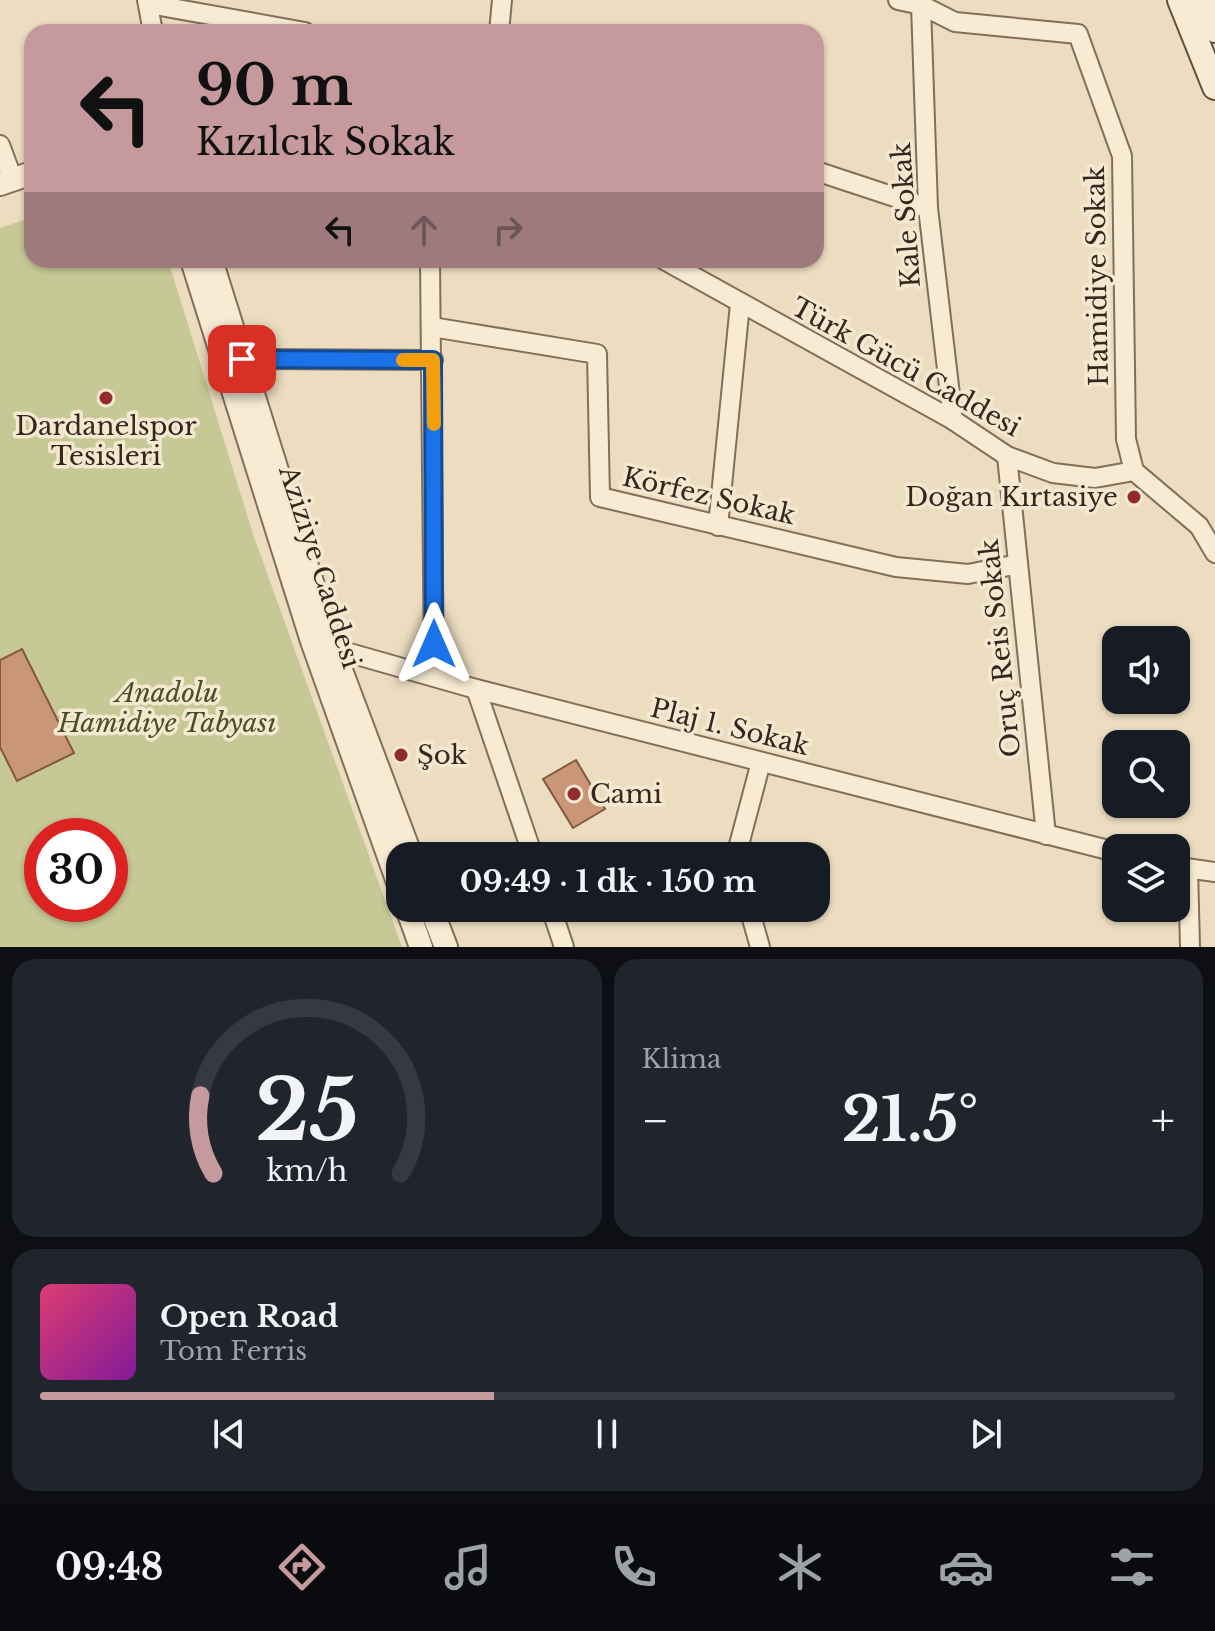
<!DOCTYPE html>
<html lang="tr">
<meta charset="utf-8">
<style>
body{margin:0;font-family:"Libre Baskerville",serif;background:#20242c;color:#f1f3f6;height:100vh;display:flex;flex-direction:column;font-size:30px;white-space:nowrap}
*{box-sizing:border-box;margin:0}
p{font-size:26px;color:#9ea1a6}
.icon{flex:none;width:44px;height:44px;fill:none;stroke:currentColor;stroke-width:2;stroke-linecap:round;stroke-linejoin:round}
.map{position:relative;height:947px;overflow:hidden}
.sheet{display:flex;flex-direction:column;gap:12px;padding:12px;background:#0d0f14;flex:1}
.sheet>*{flex:none}
.hud{position:absolute;left:24px;top:24px;width:800px;height:244px;border-radius:24px;box-shadow:0 2px 6px #0004;background:#c6999d;color:#111;overflow:hidden}
.buttons{position:absolute;left:1102px;top:626px;display:grid;gap:16px}
.buttons a{display:grid;place-items:center;width:88px;height:88px;border-radius:16px;background:#171b24;box-shadow:0 2px 6px #0004;font-size:40px}
.speed{position:absolute;left:24px;top:818px;display:flex;gap:16px;font-size:40px;font-weight:700;text-align:center}
.speed>*{display:grid;place-content:center;width:104px;height:104px;border-radius:50%;background:#171b24;box-shadow:0 2px 6px #0004;line-height:1}
.speed .limit{border:12px solid #d22;background:#fff;color:#111}
.pin{position:absolute;display:grid;place-items:center;width:68px;height:68px;color:#fff;margin:-34px;border-radius:16px;box-shadow:0 4px 12px #0006}
.me{position:absolute;width:88px;margin:-44px;rotate:0deg;stroke-linejoin:round;filter:drop-shadow(0 0 6px #0008)}
.turn{display:flex;align-items:center;gap:28px;height:168px;padding:0 40px;font-size:36px}
.turn .icon{width:104px;height:104px;stroke-width:2.5}
.turn b{display:block;font-size:56px;line-height:68px}
.lanes{display:flex;align-items:center;height:76px;padding:0 40px;background:#0003;justify-content:center;gap:40px;direction:ltr}
.lanes .off{opacity:.35}
.big{font-size:60px;font-weight:800;line-height:1.1}
.sheet .widget{flex:1;display:flex;flex-direction:column;justify-content:center;gap:12px;min-width:0;padding:0 28px;border-radius:24px;background:#20242c}
.sheet .dial{align-items:center;gap:0}
.dial svg{height:208px;overflow:visible;fill:none;stroke:#363941;stroke-width:7;stroke-linecap:round;text-anchor:middle}
.dial text{fill:#f1f3f6;stroke:none}
.song{display:flex;align-items:center;gap:24px}
.cover{width:96px;height:96px;border-radius:12px;background:linear-gradient(135deg,hsl(340 70% 55%),hsl(290 70% 35%))}
.played{height:8px;border-radius:4px;background:linear-gradient(90deg,#c6999d 40%,#363941 40%)}
.keys{display:flex;justify-content:space-around;direction:ltr}
.heat{display:flex;justify-content:space-between;align-items:center;font-size:44px;direction:ltr}
.sheet .tiles{flex:1;display:grid;gap:12px;grid-template-columns:1fr 1fr}
.widget:last-child{grid-column:span 2}
.trip{position:absolute;left:386px;top:842px;width:444px;height:80px;border-radius:24px;background:#171b24;box-shadow:0 2px 6px #0004;font-weight:800;line-height:80px;text-align:center}
.tab-bar{display:flex;height:128px;justify-content:space-around;align-items:center;background:#090b0e;color:#9ea1a6}
.tab-bar .icon{width:56px;height:56px}
.tab-bar .selected{color:#c6999d}
.tab-bar b{font-size:36px;color:#f1f3f6}
.map>svg:first-child{display:block}
.green{fill:#c6c995;fill-rule:evenodd}
.building{fill:#c99677;stroke:#835740;stroke-width:2}
.lines{fill:none;stroke-linecap:round;stroke-linejoin:round}
.minor-casing{stroke:#846e59;stroke-width:22}
.tertiary-casing{stroke:#846e59;stroke-width:26}
.secondary-casing{stroke:#664f3c;stroke-width:28}
.minor{stroke:#f7ebd3;stroke-width:18}
.tertiary{stroke:#f7ebd3;stroke-width:22}
.secondary{stroke:#f7ebd3;stroke-width:24}
.route-casing{stroke:#114b97;stroke-width:20}
.route{stroke:#1a73e8;stroke-width:14}
.slow{stroke:#f59e0b;stroke-width:14}
.poi-dot{fill:#912b30;stroke:#f4e8d0;stroke-width:3}
.labels{text-anchor:middle;stroke-width:7;stroke-linejoin:round;paint-order:stroke}
.street-label{font-size:26px;fill:#35271d;stroke:#f4e8d0}
.poi-label{font-size:26px;fill:#35271d;stroke:#f4e8d0;text-anchor:start}
.park-label{font-size:26px;font-style:italic;fill:#475024;stroke:#f4e8d0}
</style>
<div class="map">
<svg width="1215" height="947" viewBox="0 0 1215 947">
<rect width="100%" height="100%" fill="#ecddc0"/>
<path class="green" d="M32,217V260H168L254,537L402,947H0V228ZM42,836H110V904H42Z"/>
<g class="building">
<path d="M22,649L74,753L17,781L0,747V660Z"/>
<path d="M576,760L605,809L573,828L543,779Z"/>
</g>
<g class="lines">
<g class="minor-casing">
<g id="minor">
<path d="M147,0L153,32"/>
<path d="M898,0L921,5L955,22L1078,34L1122,156L1126,439L1134,471L1199,526L1215,553"/>
<path d="M149,4L305,32"/>
<path d="M921,5L928,208L953,420"/>
<path d="M499,32L502,0"/>
<path d="M0,145L13,180"/>
<path d="M816,171L928,208"/>
<path d="M430,260L434,676"/>
<path d="M664,260L953,420L1007,456L1053,473L1095,478L1134,471"/>
<path d="M432,327L597,354L600,497L896,567L968,574L1018,564"/>
<path d="M242,359L433,360"/>
<path d="M1007,456L1046,835"/>
<path d="M718,526L740,304"/>
<path d="M325,646L476,689L1116,852"/>
<path d="M476,689L533,856"/>
<path d="M736,856L761,762"/>
<path d="M1179,867L1215,872"/>
<path d="M1188,869L1190,947"/>
<path d="M551,908L564,947"/>
<path d="M749,908L760,947"/>
</g>
</g>
<g class="tertiary-casing">
<g id="tertiary">
<path d="M0,184L32,173"/>
<path d="M192,260L312,641L400,888"/>
<path d="M211,260L333,649L411,856"/>
<path d="M407,908L421,947"/>
<path d="M431,908L446,947"/>
</g>
</g>
<g class="secondary-casing">
<g id="secondary">
<path d="M1180,0L1215,87"/>
<path d="M1203,0L1215,30"/>
</g>
</g>
<use href="#minor" class="minor"/>
<use href="#tertiary" class="tertiary"/>
<use href="#secondary" class="secondary"/>
</g>
<g class="lines">
<g class="route-casing">
<path id="route" d="M242,359L433,360L434,644"/>
</g>
<use href="#route" class="route"/>
<path class="slow" d="M403,360H433L434,424"/>
</g>
<g class="poi-dot">
<circle cx="106" cy="398" r="8"/>
<circle cx="1134" cy="497" r="8"/>
<circle cx="401" cy="755" r="8"/>
<circle cx="574" cy="794" r="8"/>
</g>
<g class="labels">
<g class="street-label">
<text transform="translate(906 215) rotate(-94)" y="9">Kale Sokak</text>
<text transform="translate(1097 276) rotate(-91)" y="9">Hamidiye Sokak</text>
<text transform="translate(906 367) rotate(29)" y="9">Türk Gücü Caddesi</text>
<text transform="translate(709 496) rotate(13)" y="9">Körfez Sokak</text>
<text transform="translate(320 567) rotate(72)" y="9">Aziziye Caddesi</text>
<text transform="translate(1000 648) rotate(-96)" y="9">Oruç Reis Sokak</text>
<text transform="translate(730 727) rotate(14)" y="9">Plaj 1. Sokak</text>
</g>
<g class="poi-label">
<text x="106" y="435" text-anchor="middle">Dardanelspor<tspan x="106" dy="30">Tesisleri</tspan></text>
<text x="1118" y="506" text-anchor="end">Doğan Kırtasiye</text>
<text x="417" y="764">Şok</text>
<text x="590" y="803">Cami</text>
</g>
<g class="park-label">
<text x="167" y="702">Anadolu<tspan x="167" dy="30">Hamidiye Tabyası</tspan></text>
</g>
</g>
</svg>
<div class="buttons">
<a><svg class="icon" aria-label="sound" viewBox="0 0 24 24"><path d="M4 9h4l5-4v14l-5-4H4zM17 9q2 3 0 6"/></svg></a>
<a><svg class="icon" aria-label="search" viewBox="0 0 24 24"><circle cx="10" cy="10" r="6"/><path d="M15 15l6 6"/></svg></a>
<a><svg class="icon" aria-label="layers" viewBox="0 0 24 24"><path d="M12 4l9 5-9 5-9-5zM3 14l9 5 9-5"/></svg></a>
</div>
<div class="speed"><div class="limit">30</div></div>
<div class="pin" style="left:242px;top:359px;background:#d93025"><svg class="icon" aria-label="arrive" viewBox="0 0 24 24"><path d="M6 21V4h12l-3 4 3 4H6"/></svg></div>
<svg class="me" style="left:434px;top:644px" viewBox="-20 -20 40 40"><path d="M0-17L14 15 0 8-14 15z" fill="#1a73e8" stroke="#fff" stroke-width="4"/></svg>
<div class="trip">09:49 · 1 dk · 150 m</div>
<div class="hud">
<div class="turn"><svg class="icon" aria-label="left" viewBox="0 0 24 24"><path d="M17 20v-9H6M10 6l-5 5 5 5"/></svg><div><b>90 m</b>Kızılcık Sokak</div></div>
<div class="lanes"><svg class="icon" aria-label="left" viewBox="0 0 24 24"><path d="M17 20v-9H6M10 6l-5 5 5 5"/></svg><svg class="icon off" aria-label="ahead" viewBox="0 0 24 24"><path d="M12 20V5M6 11l6-6 6 6"/></svg><svg class="icon off" aria-label="right" viewBox="0 0 24 24"><path d="M7 20v-9h11M14 6l5 5-5 5"/></svg></div>
</div>
</div>
<section class="sheet">
<div class="tiles">
<div class="widget dial"><svg viewBox="0 0 100 80">
<path d="M14 69A42 42 0 1 1 86 69"/>
<path d="M14 69A42 42 0 0 1 9 39" stroke="#c6999d"/>
<text x="50" y="56" font-size="32" font-weight="700">25</text>
<text x="50" y="72" font-size="11">km/h</text>
</svg></div>
<div class="widget"><p>Klima</p>
<div class="heat"><a>−</a><b class="big">21.5°</b><a>+</a></div>
</div>
<div class="widget">
<div class="song"><i class="cover"></i><div><b>Open Road</b><p>Tom Ferris</p></div></div>
<div class="played"></div>
<div class="keys"><svg class="icon" aria-label="previous" viewBox="0 0 24 24"><path d="M18 5L8 12l10 7zM5 5v14"/></svg><svg class="icon" aria-label="pause" viewBox="0 0 24 24"><path d="M8 5v14M16 5v14"/></svg><svg class="icon" aria-label="next" viewBox="0 0 24 24"><path d="M6 5l10 7-10 7zM19 5v14"/></svg></div>
</div>
</div>
</section>
<nav class="tab-bar">
<b>09:48</b>
<svg class="icon selected" aria-label="directions" viewBox="0 0 24 24"><path d="M12 3l9 9-9 9-9-9zM9 14v-3h6M13 9l2 2-2 2"/></svg>
<svg class="icon" aria-label="music" viewBox="0 0 24 24"><path d="M9 18V5l10-2v13"/><circle cx="6" cy="18" r="3"/><circle cx="16" cy="16" r="3"/></svg>
<svg class="icon" aria-label="phone" viewBox="0 0 24 24"><path d="M5 4h4l2 5-3 2q2 4 5 5l2-3 5 2v4C11 20 4 13 5 4z"/></svg>
<svg class="icon" aria-label="climate" viewBox="0 0 24 24"><path d="M12 3v18M4 7l16 10M4 17L20 7"/></svg>
<svg class="icon" aria-label="car" viewBox="0 0 24 24"><path d="M5 17H2v-5l4-1 3-4h7l3 4 3 1v5h-3M9 17h6M6 11h13"/><circle cx="7" cy="17" r="2"/><circle cx="17" cy="17" r="2"/></svg>
<svg class="icon" aria-label="filters" viewBox="0 0 24 24"><path d="M4 7h16M4 17h16"/><circle cx="9" cy="7" r="2"/><circle cx="15" cy="17" r="2"/></svg>
</nav>
